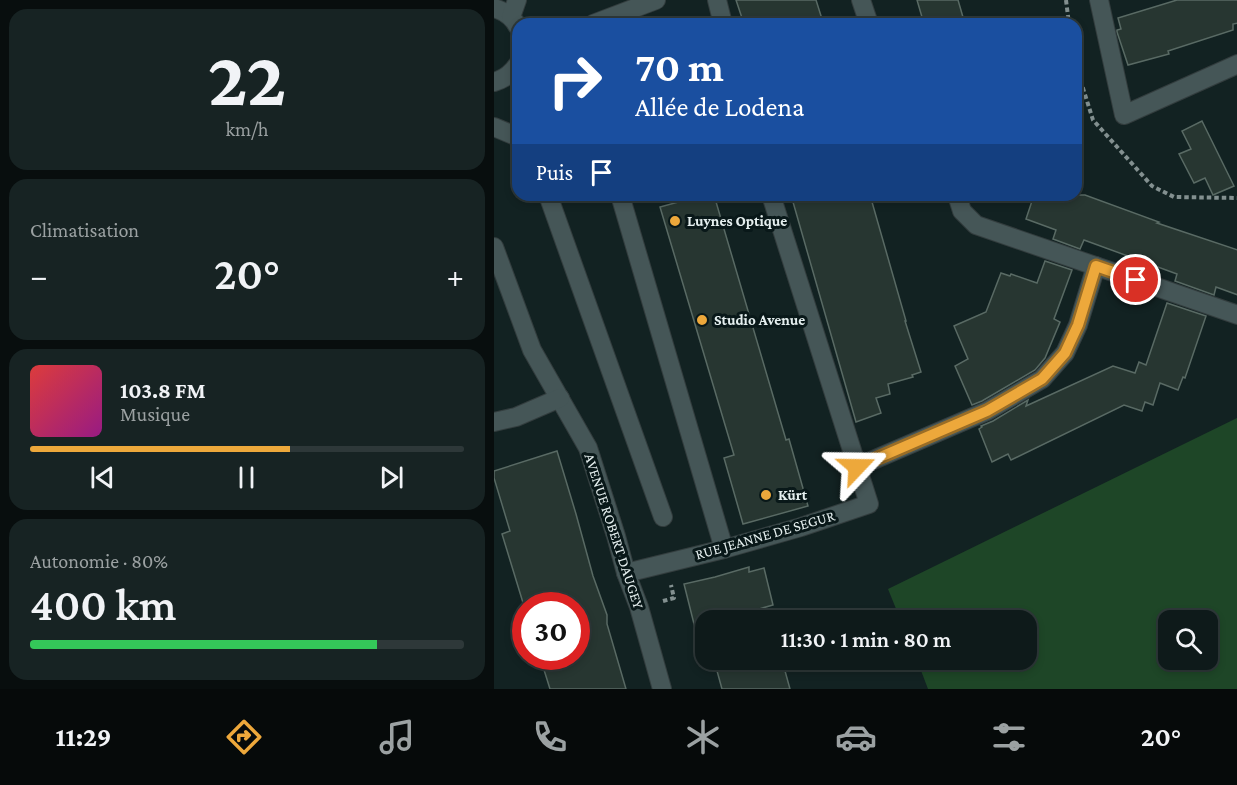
<!DOCTYPE html>
<html lang="fr">
<meta charset="utf-8">
<style>
body{margin:0;font-family:"Crimson Pro",serif;background:#172323;color:#f1f3f6;height:100vh;display:flex;flex-direction:column;font-size:22px;white-space:nowrap}
*{box-sizing:border-box;margin:0}
p{font-size:20px;color:#9ba1a2}
.icon{flex:none;width:33px;height:33px;fill:none;stroke:currentColor;stroke-width:2;stroke-linecap:round;stroke-linejoin:round}
.map{position:relative;flex:1;overflow:hidden}
.drawer{display:flex;flex-direction:column;gap:9px;padding:9px;background:#080e0e;width:494px}
.drawer>*{flex:none}
.top-card{position:absolute;left:18px;top:18px;width:570px;height:183px;border-radius:18px;box-shadow:0 3px 9px #0003,0 0 0 2px #2e3839;background:#1a4fa0;color:#fff;overflow:hidden}
.buttons{position:absolute;left:664px;top:610px;display:grid;gap:12px}
.buttons a{display:grid;place-items:center;width:60px;height:60px;border-radius:12px;background:#0e1a1a;box-shadow:0 3px 9px #0003,0 0 0 2px #2e3839;font-size:30px}
.speed{position:absolute;left:18px;top:592px;display:flex;gap:12px;font-size:30px;font-weight:700;text-align:center}
.speed>*{display:grid;place-content:center;width:78px;height:78px;border-radius:50%;background:#0e1a1a;box-shadow:0 3px 9px #0003,0 0 0 2px #2e3839;line-height:1}
.speed .limit{border:9px solid #d22;background:#fff;color:#111}
.pin{position:absolute;display:grid;place-items:center;width:51px;height:51px;color:#fff;margin:-26px;border:3px solid #fff;border-radius:50%;box-shadow:0 2px 6px #0007}
.me{position:absolute;width:66px;margin:-33px;rotate:67deg;stroke-linejoin:round;filter:drop-shadow(0 0 4px #0008)}
.turn{display:flex;align-items:center;gap:21px;height:126px;padding:0 24px;font-size:27px}
.turn .icon{width:78px;height:78px;stroke-width:2.5}
.turn b{display:block;font-size:42px;line-height:51px}
.then{display:flex;align-items:center;height:57px;padding:0 24px;background:#0003;gap:12px;font-size:22px}
.big{font-size:45px;font-weight:600;line-height:1.1}
.drawer .tile{flex:1;display:flex;flex-direction:column;justify-content:center;gap:9px;min-width:0;padding:0 21px;border-radius:18px;background:#172323}
.drawer .dial{align-items:center;gap:0}
.dial b{font-size:78px;line-height:1}
.song{display:flex;align-items:center;gap:18px}
.cover{width:72px;height:72px;border-radius:9px;background:linear-gradient(135deg,hsl(0 70% 55%),hsl(310 70% 35%))}
.played{height:6px;border-radius:3px;background:linear-gradient(90deg,#eda83b 60%,#2e3839 60%)}
.keys{display:flex;justify-content:space-around;direction:ltr}
.heat{display:flex;justify-content:space-between;align-items:center;font-size:33px;direction:ltr}
.charge{height:9px;border-radius:4px;background:linear-gradient(90deg,#34c759 80%,#2e3839 0)}
.trip{position:absolute;left:201px;top:610px;width:342px;height:60px;border-radius:18px;background:#0e1a1a;box-shadow:0 3px 9px #0003,0 0 0 2px #2e3839;font-weight:600;line-height:60px;text-align:center}
.menu{display:flex;height:96px;justify-content:space-around;align-items:center;background:#060a0a;color:#9ba1a2}
.menu .icon{width:42px;height:42px}
.menu .selected{color:#eda83b}
.menu b{font-size:27px;color:#f1f3f6}
main{display:flex;flex:1;min-height:0}
.map>svg:first-child{display:block}
.green{fill:#1e4627;fill-rule:evenodd}
.building{fill:#273631;stroke:#596a64;stroke-width:1.5}
.lines{fill:none;stroke-linecap:round;stroke-linejoin:round}
.street-casing{stroke:#333d3e;stroke-width:20}
.path{stroke:#839090;stroke-width:4;stroke-dasharray:4.5 3;stroke-linecap:butt}
.street{stroke:#455657;stroke-width:18}
.route-casing{stroke:#9a6d26;stroke-width:15}
.route{stroke:#eda83b;stroke-width:10}
.poi-dot{fill:#eda83b;stroke:#091819;stroke-width:2}
.labels{text-anchor:middle;stroke-width:6;stroke-linejoin:round;paint-order:stroke}
.poi-label{font-size:15px;font-weight:bold;fill:#e5efef;stroke:#091819;text-anchor:start}
.street-label{font-size:15px;fill:#e5efef;stroke:#091819}
</style>
<main>
<section class="drawer">
<div class="tile dial"><b>22</b><p>km/h</p></div>
<div class="tile"><p>Climatisation</p>
<div class="heat"><a>−</a><b class="big">20°</b><a>+</a></div>
</div>
<div class="tile">
<div class="song"><i class="cover"></i><div><b>103.8 FM</b><p>Musique</p></div></div>
<div class="played"></div>
<div class="keys"><svg class="icon" aria-label="previous" viewBox="0 0 24 24"><path d="M18 5L8 12l10 7zM5 5v14"/></svg><svg class="icon" aria-label="pause" viewBox="0 0 24 24"><path d="M8 5v14M16 5v14"/></svg><svg class="icon" aria-label="next" viewBox="0 0 24 24"><path d="M6 5l10 7-10 7zM19 5v14"/></svg></div>
</div>
<div class="tile"><p>Autonomie · 80%</p><b class="big">400 km</b><div class="charge"></div></div>
</section>
<div class="map">
<svg width="744" height="689" viewBox="0 0 744 689">
<rect width="100%" height="100%" fill="#122222"/>
<path class="green" d="M743,418V689H434L423,660H532V621H407L394,589ZM675,621H714V660H675Z"/>
<g class="building">
<path d="M242,0H322L328,19L313,24H250Z"/>
<path d="M423,0H464L471,24H430Z"/>
<path d="M683,0H744V23L739,24V30L674,51L675,54L634,65L623,32V30L627,29L624,18Z"/>
<path d="M708,121L740,186L719,195L711,178L700,183L685,154L697,149L688,131Z"/>
<path d="M210,195H220L292,440L295,439L314,506L249,524L230,458L240,455L166,207Z"/>
<path d="M297,195H376L412,321H411L427,372L418,375L419,377L394,384L396,394L382,398L387,413L362,422Z"/>
<path d="M540,195H591L665,222L663,223L744,250V295L722,287L720,295L681,281L683,274L590,240L586,249L559,239L562,230L532,219Z"/>
<path d="M551,261L578,270L560,319L566,322L551,358L541,370L488,401L478,405L461,366L474,359L460,326L492,312L507,273L516,276L517,274L543,283Z"/>
<path d="M673,303L712,316L691,378L689,377L684,390L666,383L659,405L651,402L648,411L630,405L517,460L514,454L498,462L485,429L488,427L487,426L499,421L534,400L532,406L619,366L641,373L645,362L652,365Z"/>
<path d="M63,451L82,514L99,576L113,615V624L132,689H56L46,657H82V606H30L8,534L16,531L0,478V471Z"/>
<path d="M255,567V572L270,568L279,605L265,609L268,621H212V647L206,648L190,584L221,577Z"/>
<path d="M220,660H288L296,689H228Z"/>
</g>
<g class="lines">
<g class="street-casing">
<g id="street">
<path d="M223,0L229,24"/>
<path d="M367,0L375,24"/>
<path d="M605,0L630,115L744,64"/>
<path d="M0,8C10,11 19,17 24,27"/>
<path d="M17,17L23,0"/>
<path d="M99,24L162,0"/>
<path d="M0,82C11,79 18,73 24,64"/>
<path d="M0,127L24,137"/>
<path d="M54,195L169,517"/>
<path d="M126,195L230,549"/>
<path d="M463,195L468,211L482,225L744,315"/>
<path d="M0,247L38,350L94,448L122,536L132,573L145,607L168,689"/>
<path d="M0,422L22,417L66,398"/>
<path d="M363,467L493,411L548,379L571,353L584,325L602,266"/>
<path d="M132,573L230,549L307,527L375,504L277,195"/>
</g>
</g>
<g class="path">
<path d="M572,0L575,24"/>
<path d="M582,66L599,120L658,186L680,197L744,198"/>
<path d="M169,601L180,598L177,585"/>
</g>
<use href="#street" class="street"/>
</g>
<g class="lines">
<g class="route-casing">
<path id="route" d="M363,467L493,411L548,379L571,353L584,325L602,266L642,280"/>
</g>
<use href="#route" class="route"/>
</g>
<g class="poi-dot">
<circle cx="181" cy="221" r="6"/>
<circle cx="208" cy="320" r="6"/>
<circle cx="272" cy="495" r="6"/>
</g>
<g class="labels">
<g class="poi-label">
<text x="193" y="226">Luynes Optique</text>
<text x="220" y="325">Studio Avenue</text>
<text x="284" y="500">Kürt</text>
</g>
<g class="street-label">
<text transform="translate(120 531) rotate(72)" y="5">AVENUE ROBERT DAUGEY</text>
<text transform="translate(271 535) rotate(-16)" y="5">RUE JEANNE DE SEGUR</text>
</g>
</g>
</svg>
<div class="buttons">
<a><svg class="icon" aria-label="search" viewBox="0 0 24 24"><circle cx="10" cy="10" r="6"/><path d="M15 15l6 6"/></svg></a>
</div>
<div class="speed"><div class="limit">30</div></div>
<div class="pin" style="left:642px;top:280px;background:#d93025"><svg class="icon" aria-label="arrive" viewBox="0 0 24 24"><path d="M6 21V4h12l-3 4 3 4H6"/></svg></div>
<svg class="me" style="left:363px;top:467px" viewBox="-20 -20 40 40"><path d="M0-17L14 15 0 8-14 15z" fill="#eda83b" stroke="#fff" stroke-width="4"/></svg>
<div class="trip">11:30 · 1 min · 80 m</div>
<div class="top-card">
<div class="turn"><svg class="icon" aria-label="right" viewBox="0 0 24 24"><path d="M7 20v-9h11M14 6l5 5-5 5"/></svg><div><b>70 m</b>Allée de Lodena</div></div>
<div class="then">Puis<svg class="icon" aria-label="arrive" viewBox="0 0 24 24"><path d="M6 21V4h12l-3 4 3 4H6"/></svg></div>
</div>
</div>
</main>
<nav class="menu">
<b>11:29</b>
<svg class="icon selected" aria-label="directions" viewBox="0 0 24 24"><path d="M12 3l9 9-9 9-9-9zM9 14v-3h6M13 9l2 2-2 2"/></svg>
<svg class="icon" aria-label="music" viewBox="0 0 24 24"><path d="M9 18V5l10-2v13"/><circle cx="6" cy="18" r="3"/><circle cx="16" cy="16" r="3"/></svg>
<svg class="icon" aria-label="phone" viewBox="0 0 24 24"><path d="M5 4h4l2 5-3 2q2 4 5 5l2-3 5 2v4C11 20 4 13 5 4z"/></svg>
<svg class="icon" aria-label="climate" viewBox="0 0 24 24"><path d="M12 3v18M4 7l16 10M4 17L20 7"/></svg>
<svg class="icon" aria-label="car" viewBox="0 0 24 24"><path d="M5 17H2v-5l4-1 3-4h7l3 4 3 1v5h-3M9 17h6M6 11h13"/><circle cx="7" cy="17" r="2"/><circle cx="17" cy="17" r="2"/></svg>
<svg class="icon" aria-label="filters" viewBox="0 0 24 24"><path d="M4 7h16M4 17h16"/><circle cx="9" cy="7" r="2"/><circle cx="15" cy="17" r="2"/></svg>
<b>20°</b>
</nav>
